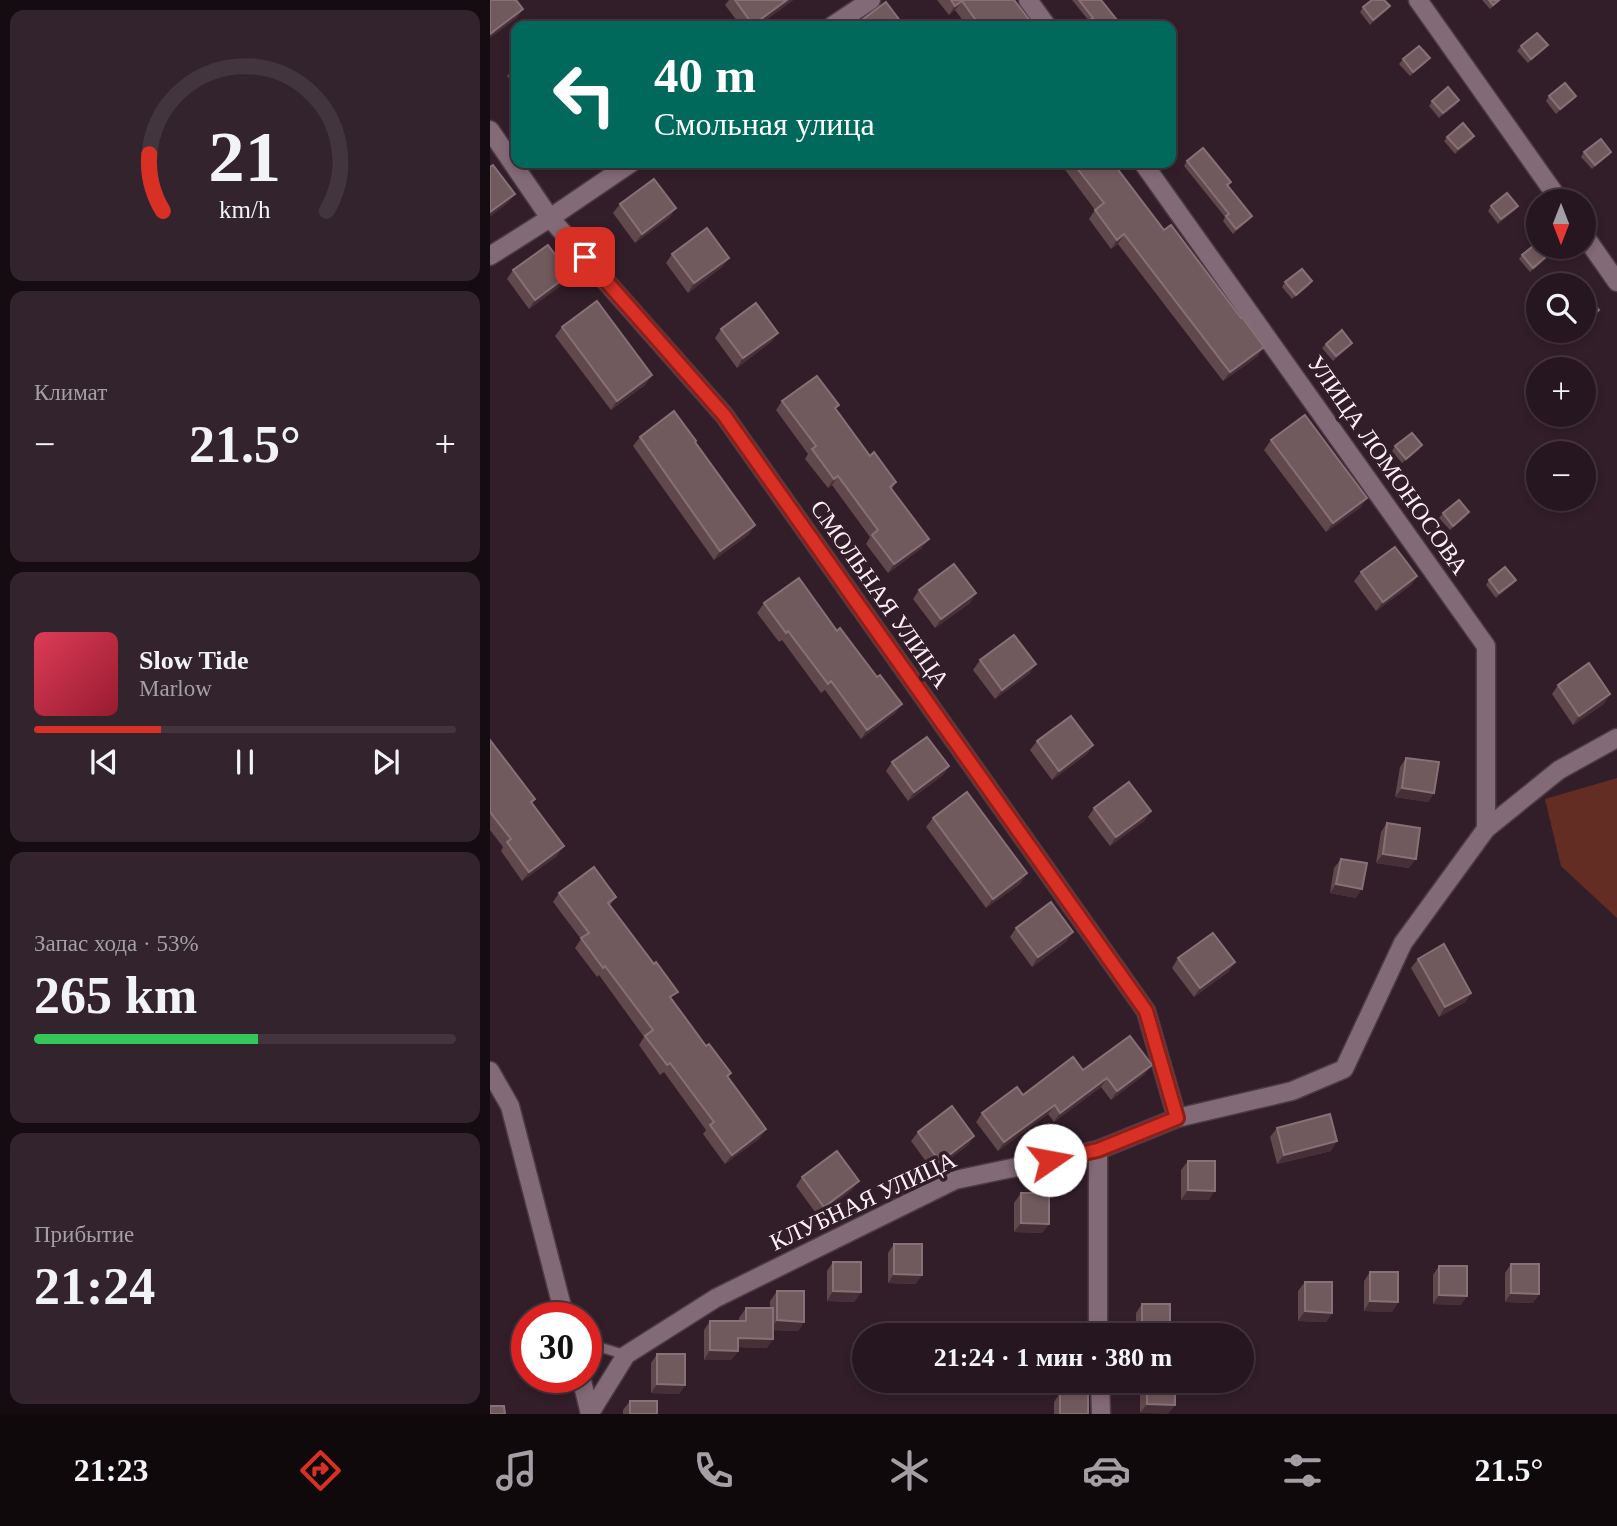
<!DOCTYPE html>
<html lang="ru">
<meta charset="utf-8">
<style>
body{margin:0;font-family:Georgia,serif;background:#32232c;color:#f1f3f6;height:100vh;display:flex;flex-direction:column;font-size:26px;white-space:nowrap}
*{box-sizing:border-box;margin:0}
p{font-size:23px;color:#a49fa4}
.icon{flex:none;width:38px;height:38px;fill:none;stroke:currentColor;stroke-width:2;stroke-linecap:round;stroke-linejoin:round}
.map{position:relative;flex:1;overflow:hidden}
.sheet{display:flex;flex-direction:column;gap:10px;padding:10px;background:#150c11;width:490px}
.sheet>*{flex:none}
.banner{position:absolute;left:21px;top:21px;width:665px;height:147px;border-radius:14px;box-shadow:0 4px 10px #0003,0 0 0 2px #42353d;background:#00695c;color:#fff;overflow:hidden}
.needle{width:46px;rotate:180deg}
.buttons{position:absolute;left:1036px;top:189px;display:grid;gap:14px}
.buttons a{display:grid;place-items:center;width:70px;height:70px;border-radius:50%;background:#26161f;box-shadow:0 4px 10px #0003,0 0 0 2px #42353d;font-size:35px}
.speed{position:absolute;left:21px;top:1302px;display:flex;gap:14px;font-size:35px;font-weight:700;text-align:center}
.speed>*{display:grid;place-content:center;width:91px;height:91px;border-radius:50%;background:#26161f;box-shadow:0 4px 10px #0003,0 0 0 2px #42353d;line-height:1}
.speed .limit{border:10px solid #d22;background:#fff;color:#111}
.pin{position:absolute;display:grid;place-items:center;width:60px;height:60px;color:#fff;margin:-30px;border-radius:14px;box-shadow:0 4px 10px #0006}
.me{position:absolute;width:77px;margin:-38px;rotate:78deg;stroke-linejoin:round;filter:drop-shadow(0 0 5px #0008)}
.turn{display:flex;align-items:center;gap:24px;height:147px;padding:0 28px;font-size:32px}
.turn .icon{width:91px;height:91px;stroke-width:2.5}
.turn b{display:block;font-size:49px;line-height:60px}
.big{font-size:52px;font-weight:700;line-height:1.1}
.sheet .card{flex:1;display:flex;flex-direction:column;justify-content:center;gap:10px;min-width:0;padding:0 24px;border-radius:14px;background:#32232c}
.sheet .dial{align-items:center;gap:0}
.dial svg{height:182px;overflow:visible;fill:none;stroke:#42353d;stroke-width:7;stroke-linecap:round;text-anchor:middle}
.dial text{fill:#f1f3f6;stroke:none}
.song{display:flex;align-items:center;gap:21px}
.cover{width:84px;height:84px;border-radius:10px;background:linear-gradient(135deg,hsl(350 70% 55%),hsl(350 70% 35%))}
.played{height:7px;border-radius:4px;background:linear-gradient(90deg,#d93025 30%,#42353d 30%)}
.keys{display:flex;justify-content:space-around;direction:ltr}
.heat{display:flex;justify-content:space-between;align-items:center;font-size:38px;direction:ltr}
.charge{height:10px;border-radius:5px;background:linear-gradient(90deg,#34c759 53%,#42353d 0)}
.trip{position:absolute;left:362px;top:1323px;width:402px;height:70px;border-radius:35px;background:#26161f;box-shadow:0 4px 10px #0003,0 0 0 2px #42353d;font-weight:700;line-height:70px;text-align:center}
.dock{display:flex;height:112px;justify-content:space-around;align-items:center;background:#0f090c;color:#a49fa4}
.dock .icon{width:49px;height:49px}
.dock .active{color:#d93025}
.dock b{font-size:32px;color:#f1f3f6}
main{display:flex;flex:1;min-height:0}
.map>svg:first-child{display:block}
.green{fill:#642d24}
.lines{fill:none;stroke-linecap:round;stroke-linejoin:round}
.service-casing{stroke:#4b3b44;stroke-width:12}
.minor-casing{stroke:#4b3b44;stroke-width:21}
.service{stroke:#836a77;stroke-width:9}
.minor{stroke:#836a77;stroke-width:18}
.wall{fill:#60484c}
.shaded-wall{fill:#462f36}
.building{fill:#715a5e;stroke:#877176;stroke-width:2}
.route-casing{stroke:#8d1f18;stroke-width:18}
.route{stroke:#d93025;stroke-width:12}
.labels{text-anchor:middle;stroke-width:7;stroke-linejoin:round;paint-order:stroke}
.street-label{font-size:24px;fill:#fef0f7;stroke:#321e29}
</style>
<main>
<section class="sheet">
<div class="card dial"><svg viewBox="0 0 100 80">
<path d="M14 69A42 42 0 1 1 86 69"/>
<path d="M14 69A42 42 0 0 1 8 44" stroke="#d93025"/>
<text x="50" y="56" font-size="32" font-weight="700">21</text>
<text x="50" y="72" font-size="11">km/h</text>
</svg></div>
<div class="card"><p>Климат</p>
<div class="heat"><a>−</a><b class="big">21.5°</b><a>+</a></div>
</div>
<div class="card">
<div class="song"><i class="cover"></i><div><b>Slow Tide</b><p>Marlow</p></div></div>
<div class="played"></div>
<div class="keys"><svg class="icon" aria-label="previous" viewBox="0 0 24 24"><path d="M18 5L8 12l10 7zM5 5v14"/></svg><svg class="icon" aria-label="pause" viewBox="0 0 24 24"><path d="M8 5v14M16 5v14"/></svg><svg class="icon" aria-label="next" viewBox="0 0 24 24"><path d="M6 5l10 7-10 7zM19 5v14"/></svg></div>
</div>
<div class="card"><p>Запас хода · 53%</p><b class="big">265 km</b><div class="charge"></div></div>
<div class="card"><p>Прибытие</p><b class="big">21:24</b></div>
</section>
<div class="map">
<svg width="1127" height="1414" viewBox="0 0 1127 1414">
<rect width="100%" height="100%" fill="#321e29"/>
<path class="green" d="M1127,778V918L1071,866L1055,799Z"/>
<g class="lines">
<g class="service-casing">
<path id="service" d="M96,1343L136,1355"/>
</g>
<g class="minor-casing">
<g id="minor">
<path d="M538,0L557,26"/>
<path d="M928,0L1070,201"/>
<path d="M342,26L381,0"/>
<path d="M0,130L60,218L234,415L656,1011L687,1118"/>
<path d="M653,163L996,646V829"/>
<path d="M1094,235L1127,282"/>
<path d="M0,256L60,218L141,163"/>
<path d="M0,1071L20,1106L75,1318"/>
<path d="M608,1335V1150"/>
<path d="M91,1377L100,1414"/>
<path d="M610,1381L611,1414"/>
<path d="M100,1413L136,1355L226,1298L465,1180L608,1150L687,1118L802,1091L854,1069L913,943L996,829L1069,770L1127,738"/>
</g>
</g>
<use href="#service" class="service"/>
<use href="#minor" class="minor"/>
</g>
<g class="wall">
<path d="M239,0H303L268,26H251L235,5Z"/>
<path d="M447,0H524L541,22L538,26H477L465,10L459,15Z"/>
<path d="M582,0H611L624,24L621,26H598L597,25L599,21Z"/>
<path d="M992,0H1011L1000,9Z"/>
<path d="M900,6L896,11L880,25L870,12L873,7Z"/>
<path d="M1058,45L1054,50L1038,63L1027,51L1031,46Z"/>
<path d="M913,59L936,63L920,76L909,64Z"/>
<path d="M26,65V88L17,76Z"/>
<path d="M1059,96H1086L1083,100L1066,114L1056,101Z"/>
<path d="M969,100L966,105L949,118L939,106L942,101Z"/>
<path d="M984,136L981,141L965,154L954,141L957,137Z"/>
<path d="M1094,152H1121L1118,156L1102,169L1091,157Z"/>
<path d="M697,161L741,182L738,186L759,220L743,234L733,221L735,217L694,166Z"/>
<path d="M78,163H90L82,169Z"/>
<path d="M232,163H243L236,168Z"/>
<path d="M570,163H625L624,164L768,356L733,381L628,244L621,249L599,219L605,210Z"/>
<path d="M130,204L180,217L145,243L123,213Z"/>
<path d="M1001,206L1025,210L1008,224L998,211Z"/>
<path d="M182,254L239,258L232,267L198,293L176,263Z"/>
<path d="M1059,254L1056,259L1040,272L1029,259L1032,255Z"/>
<path d="M23,270L80,274L73,284L39,309L17,279Z"/>
<path d="M822,281L819,286L802,299L792,287L795,282Z"/>
<path d="M72,327L162,375L155,385L121,410L65,336Z"/>
<path d="M231,329L288,333L281,342L247,368L225,338Z"/>
<path d="M862,343L859,347L843,361L832,348L836,344Z"/>
<path d="M292,401L346,409L380,456L406,482L402,489L432,548L398,573L376,544L380,537L342,485L338,488L315,459L318,454L286,410Z"/>
<path d="M150,437L205,443L265,525L258,535L224,560L143,446Z"/>
<path d="M781,440L871,507L836,532L774,450Z"/>
<path d="M905,446L929,450L912,463L902,451Z"/>
<path d="M953,513L976,517L960,530L949,518Z"/>
<path d="M871,572L927,576L921,585L886,611L864,581Z"/>
<path d="M999,580H1026L1023,584L1006,598L996,585Z"/>
<path d="M429,590L480,603L445,628L423,599Z"/>
<path d="M274,603L347,631L387,677L412,704L405,713L371,739L335,690L331,693L292,640L289,642L267,613Z"/>
<path d="M490,660L540,673L505,699L483,670Z"/>
<path d="M1068,685L1114,704L1083,725L1062,694Z"/>
<path d="M0,740L45,799L42,804L67,856L32,881L11,851L13,847L0,830Z"/>
<path d="M547,741L603,745L597,754L562,780L540,750Z"/>
<path d="M916,758L944,793L938,802L905,797L910,767Z"/>
<path d="M402,762L459,766L453,775L418,801L396,771Z"/>
<path d="M604,808L661,811L654,821L620,846L598,817Z"/>
<path d="M443,818L531,883L496,908L436,827Z"/>
<path d="M897,823L919,868L886,863L891,832Z"/>
<path d="M851,859L866,898L840,893L844,868Z"/>
<path d="M69,893L126,897L120,905L182,1000L216,1046L241,1073L238,1078L270,1138L235,1164L213,1134L216,1130L174,1072L170,1075L149,1045L154,1037L109,975L107,977L85,948L91,939L63,902Z"/>
<path d="M526,928L577,941L542,967L520,937Z"/>
<path d="M688,958L745,962L738,972L704,997L682,968Z"/>
<path d="M928,959L981,993L975,1002L949,1017L921,968Z"/>
<path d="M593,1070L655,1074L621,1100L611,1087L564,1122L558,1114L508,1151L486,1122L492,1113Z"/>
<path d="M787,1128L841,1151L787,1164L780,1137Z"/>
<path d="M428,1132L484,1136L478,1145L443,1171L421,1141Z"/>
<path d="M698,1161L719,1200H691V1170Z"/>
<path d="M312,1177L362,1190L328,1216L306,1186Z"/>
<path d="M531,1193L559,1224L552,1233L524,1232V1203Z"/>
<path d="M404,1244L426,1284L398,1283V1253Z"/>
<path d="M343,1262L371,1292L364,1302L337,1301V1271Z"/>
<path d="M1021,1264L1049,1294L1043,1303L1015,1302V1273Z"/>
<path d="M949,1266L971,1305L943,1304V1275Z"/>
<path d="M880,1272L908,1302L902,1312L874,1311V1281Z"/>
<path d="M815,1282L842,1313L836,1322L808,1321V1291Z"/>
<path d="M287,1291L314,1322L308,1331L283,1330L277,1348L248,1347V1351L241,1360H214V1330L220,1321H249V1318L256,1308H280V1301Z"/>
<path d="M652,1304L680,1335H646V1313Z"/>
<path d="M564,1328L591,1335H558Z"/>
<path d="M167,1354L195,1385L189,1394L161,1393V1363Z"/>
<path d="M652,1381H685L650,1413V1384Z"/>
<path d="M570,1393L598,1414H564V1402Z"/>
<path d="M140,1401L167,1414H133V1410Z"/>
</g>
<g class="shaded-wall">
<path d="M297,0H303L268,26H263Z"/>
<path d="M472,1L465,10L459,15L465,6Z"/>
<path d="M900,6L896,11L880,25L883,20Z"/>
<path d="M33,9L27,18L0,38V34Z"/>
<path d="M1058,45L1054,50L1038,63L1041,59Z"/>
<path d="M940,58L936,63L920,76L923,72Z"/>
<path d="M1086,96L1083,100L1066,114L1070,109Z"/>
<path d="M969,100L966,105L949,118L953,113Z"/>
<path d="M984,136L981,141L965,154L968,149Z"/>
<path d="M1121,152L1118,156L1102,169L1105,165Z"/>
<path d="M25,194L18,203L0,217V212Z"/>
<path d="M1028,206L1025,210L1008,224L1011,219Z"/>
<path d="M186,208L180,217L145,243L152,234Z"/>
<path d="M762,216L759,220L743,234L746,229Z"/>
<path d="M634,234L628,244L621,249L627,240Z"/>
<path d="M1059,254L1056,259L1040,272L1043,268Z"/>
<path d="M239,258L232,267L198,293L204,283Z"/>
<path d="M80,274L73,284L39,309L45,300Z"/>
<path d="M822,281L819,286L802,299L806,295Z"/>
<path d="M1109,310L1106,314L1094,324V322Z"/>
<path d="M288,333L281,342L247,368L253,358Z"/>
<path d="M862,343L859,347L843,361L846,356Z"/>
<path d="M774,347L768,356L733,381L740,372Z"/>
<path d="M162,375L155,385L121,410L127,401Z"/>
<path d="M932,445L929,450L912,463L916,459Z"/>
<path d="M348,476L342,485L338,488L344,479Z"/>
<path d="M877,498L871,507L836,532L843,523Z"/>
<path d="M979,512L976,517L960,530L963,526Z"/>
<path d="M265,525L258,535L224,560L230,551Z"/>
<path d="M439,539L432,548L398,573L404,564Z"/>
<path d="M927,576L921,585L886,611L893,602Z"/>
<path d="M1026,580L1023,584L1006,598L1009,593Z"/>
<path d="M486,593L480,603L445,628L451,619Z"/>
<path d="M546,664L540,673L505,699L512,690Z"/>
<path d="M1120,694L1114,704L1083,725L1089,716Z"/>
<path d="M412,704L405,713L371,739L377,730Z"/>
<path d="M603,745L597,754L562,780L569,771Z"/>
<path d="M459,766L453,775L418,801L424,792Z"/>
<path d="M912,788L944,793L938,802L905,797Z"/>
<path d="M661,811L654,821L620,846L626,837Z"/>
<path d="M74,846L67,856L32,881L39,872Z"/>
<path d="M893,854L926,859L919,868L886,863Z"/>
<path d="M537,873L531,883L496,908L503,899Z"/>
<path d="M846,884L872,889L866,898L840,893Z"/>
<path d="M583,932L577,941L542,967L548,957Z"/>
<path d="M745,962L738,972L704,997L710,988Z"/>
<path d="M981,993L975,1002L949,1017L955,1007Z"/>
<path d="M662,1065L655,1074L621,1100L627,1091Z"/>
<path d="M617,1078L611,1087L564,1122L570,1113Z"/>
<path d="M565,1105L558,1114L508,1151L514,1142Z"/>
<path d="M276,1129L270,1138L235,1164L242,1155Z"/>
<path d="M484,1136L478,1145L443,1171L450,1162Z"/>
<path d="M847,1141L841,1151L787,1164L794,1155Z"/>
<path d="M369,1181L362,1190L328,1216L334,1207Z"/>
<path d="M698,1190L725,1191L719,1200H691Z"/>
<path d="M531,1223L559,1224L552,1233L524,1232Z"/>
<path d="M404,1274L432,1275L426,1284L398,1283Z"/>
<path d="M343,1291L371,1292L364,1302L337,1301Z"/>
<path d="M1021,1293L1049,1294L1043,1303L1015,1302Z"/>
<path d="M949,1295L977,1296L971,1305L943,1304Z"/>
<path d="M880,1301L908,1302L902,1312L874,1311Z"/>
<path d="M815,1311L842,1313L836,1322L808,1321Z"/>
<path d="M287,1320L314,1322L308,1331L280,1330Z"/>
<path d="M248,1338L283,1339L277,1348L241,1347Z"/>
<path d="M220,1350L248,1351L241,1360H214Z"/>
<path d="M167,1384L195,1385L189,1394L161,1393Z"/>
<path d="M657,1404L685,1405L678,1414L650,1413Z"/>
</g>
<g class="building">
<path d="M0,0H26L33,9L0,34Z"/>
<path d="M245,0H297L263,25Z"/>
<path d="M461,0H524L541,22L536,26H490L472,1L465,6Z"/>
<path d="M589,0H611L627,20L619,26H605L600,20L603,18Z"/>
<path d="M882,0H894L900,6L883,20L873,7Z"/>
<path d="M999,0H1009L1003,5Z"/>
<path d="M396,2L414,26H364Z"/>
<path d="M1047,33L1058,45L1041,59L1031,46Z"/>
<path d="M929,46L940,58L923,72L913,59Z"/>
<path d="M1075,83L1086,96L1070,109L1059,96Z"/>
<path d="M958,87L969,100L953,113L942,101Z"/>
<path d="M973,123L984,136L968,149L957,137Z"/>
<path d="M1111,139L1121,152L1105,165L1094,152Z"/>
<path d="M713,148L741,182L737,185L762,216L746,229L736,216L739,214L697,161Z"/>
<path d="M583,163H623L674,230L681,225L751,318L752,317L774,347L740,372L634,234L627,240L605,210L614,203Z"/>
<path d="M3,165L25,194L0,212V167Z"/>
<path d="M164,179L186,208L152,234L130,204Z"/>
<path d="M1017,193L1028,206L1011,219L1001,206Z"/>
<path d="M217,228L239,258L204,283L182,254Z"/>
<path d="M1048,242V247H1053L1059,254L1043,268L1032,255Z"/>
<path d="M58,245L80,274L45,300L23,270Z"/>
<path d="M812,269L822,281L806,295L795,282Z"/>
<path d="M1099,297L1109,310L1094,322V301Z"/>
<path d="M107,301L162,375L127,401L72,327Z"/>
<path d="M266,303L288,333L253,358L231,329Z"/>
<path d="M852,330L862,343L846,356L836,344Z"/>
<path d="M327,376L349,405L345,408L380,456L384,452L406,482L400,487L439,539L404,564L382,535L388,530L348,476L344,479L322,449L326,446L292,401Z"/>
<path d="M184,411L206,441L205,442L265,525L230,551L150,437Z"/>
<path d="M815,415L877,498L843,523L781,440Z"/>
<path d="M922,433L932,445L916,459L905,446Z"/>
<path d="M969,500L979,512L963,526L953,513Z"/>
<path d="M905,547L927,576L893,602L871,572Z"/>
<path d="M464,564L486,593L451,619L429,590Z"/>
<path d="M1015,567L1026,580L1009,593L999,580Z"/>
<path d="M309,578L347,631L350,628L387,677L390,675L412,704L377,730L341,681L338,684L298,631L296,633L274,603Z"/>
<path d="M524,635L546,664L512,690L490,660Z"/>
<path d="M1099,663L1120,694L1089,716L1068,685Z"/>
<path d="M581,716L603,745L569,771L547,741Z"/>
<path d="M437,737L459,766L424,792L402,762Z"/>
<path d="M0,740L45,799L41,802L74,846L39,872L17,842L21,839L0,812Z"/>
<path d="M916,758L949,762L944,793L912,788Z"/>
<path d="M639,782L661,811L626,837L604,808Z"/>
<path d="M477,792L537,873L503,899L443,818Z"/>
<path d="M897,823L930,828L926,859L893,854Z"/>
<path d="M851,859L877,863L872,889L846,884Z"/>
<path d="M104,867L126,897L118,903L164,964L166,962L188,992L180,997L216,1046L219,1044L241,1073L237,1076L276,1129L242,1155L220,1125L224,1122L180,1063L177,1065L155,1036L163,1030L115,966L113,968L91,938L99,933L69,893Z"/>
<path d="M561,902L583,932L548,957L526,928Z"/>
<path d="M723,933L745,962L710,988L688,958Z"/>
<path d="M954,944L981,993L955,1007L928,959Z"/>
<path d="M640,1036L662,1065L627,1091L617,1078L570,1113L565,1105L514,1142L492,1113L527,1087L533,1095L583,1057L593,1070Z"/>
<path d="M462,1106L484,1136L450,1162L428,1132Z"/>
<path d="M840,1114L847,1141L794,1155L787,1128Z"/>
<path d="M347,1151L369,1181L334,1207L312,1177Z"/>
<path d="M698,1161H725V1191L698,1190Z"/>
<path d="M531,1193H559V1224L531,1223Z"/>
<path d="M404,1244H432V1275L404,1274Z"/>
<path d="M343,1262H371V1292L343,1291Z"/>
<path d="M1021,1264H1049V1294L1021,1293Z"/>
<path d="M949,1266H977V1296L949,1295Z"/>
<path d="M880,1272H908V1302L880,1301Z"/>
<path d="M815,1282H842V1313L815,1311Z"/>
<path d="M287,1291H314V1322L287,1320Z"/>
<rect x="652" y="1304" width="28" height="30"/>
<path d="M256,1308H283V1339L248,1338V1351L220,1350V1321H256Z"/>
<rect x="564" y="1328" width="27" height="7"/>
<path d="M167,1354H195V1385L167,1384Z"/>
<path d="M657,1381H685V1405L657,1404Z"/>
<rect x="570" y="1393" width="28" height="21"/>
<rect x="140" y="1401" width="27" height="13"/>
<path d="M0,1406H14L15,1414H0Z"/>
</g>
<g class="lines">
<g class="route-casing">
<path id="route" d="M95,257L234,415L656,1011L687,1118L608,1150L560,1160"/>
</g>
<use href="#route" class="route"/>
</g>
<g class="labels">
<g class="street-label">
<text transform="translate(898 465) rotate(55)" y="8">УЛИЦА ЛОМОНОСОВА</text>
<text transform="translate(390 594) rotate(55)" y="8">СМОЛЬНАЯ УЛИЦА</text>
<text transform="translate(373 1201) rotate(-25)" y="8">КЛУБНАЯ УЛИЦА</text>
</g>
</g>
</svg>
<div class="buttons">
<a><svg class="needle" viewBox="-14 -14 28 28"><path d="M0-13l5 13h-10z" fill="#e53935"/><path d="M0 13l5-13h-10z" fill="#a49fa4"/></svg></a>
<a><svg class="icon" aria-label="search" viewBox="0 0 24 24"><circle cx="10" cy="10" r="6"/><path d="M15 15l6 6"/></svg></a>
<a>+</a>
<a>−</a>
</div>
<div class="speed"><div class="limit">30</div></div>
<div class="pin" style="left:95px;top:257px;background:#d93025"><svg class="icon" aria-label="arrive" viewBox="0 0 24 24"><path d="M6 21V4h12l-3 4 3 4H6"/></svg></div>
<svg class="me" style="left:560px;top:1160px" viewBox="-20 -20 40 40"><circle r="19" fill="#fff"/><path d="M0-13L10 11 0 6-10 11z" fill="#d93025"/></svg>
<div class="trip">21:24 · 1 мин · 380 m</div>
<div class="banner">
<div class="turn"><svg class="icon" aria-label="left" viewBox="0 0 24 24"><path d="M17 20v-9H6M10 6l-5 5 5 5"/></svg><div><b>40 m</b>Смольная улица</div></div>
</div>
</div>
</main>
<nav class="dock">
<b>21:23</b>
<svg class="icon active" aria-label="directions" viewBox="0 0 24 24"><path d="M12 3l9 9-9 9-9-9zM9 14v-3h6M13 9l2 2-2 2"/></svg>
<svg class="icon" aria-label="music" viewBox="0 0 24 24"><path d="M9 18V5l10-2v13"/><circle cx="6" cy="18" r="3"/><circle cx="16" cy="16" r="3"/></svg>
<svg class="icon" aria-label="phone" viewBox="0 0 24 24"><path d="M5 4h4l2 5-3 2q2 4 5 5l2-3 5 2v4C11 20 4 13 5 4z"/></svg>
<svg class="icon" aria-label="climate" viewBox="0 0 24 24"><path d="M12 3v18M4 7l16 10M4 17L20 7"/></svg>
<svg class="icon" aria-label="car" viewBox="0 0 24 24"><path d="M5 17H2v-5l4-1 3-4h7l3 4 3 1v5h-3M9 17h6M6 11h13"/><circle cx="7" cy="17" r="2"/><circle cx="17" cy="17" r="2"/></svg>
<svg class="icon" aria-label="filters" viewBox="0 0 24 24"><path d="M4 7h16M4 17h16"/><circle cx="9" cy="7" r="2"/><circle cx="15" cy="17" r="2"/></svg>
<b>21.5°</b>
</nav>
